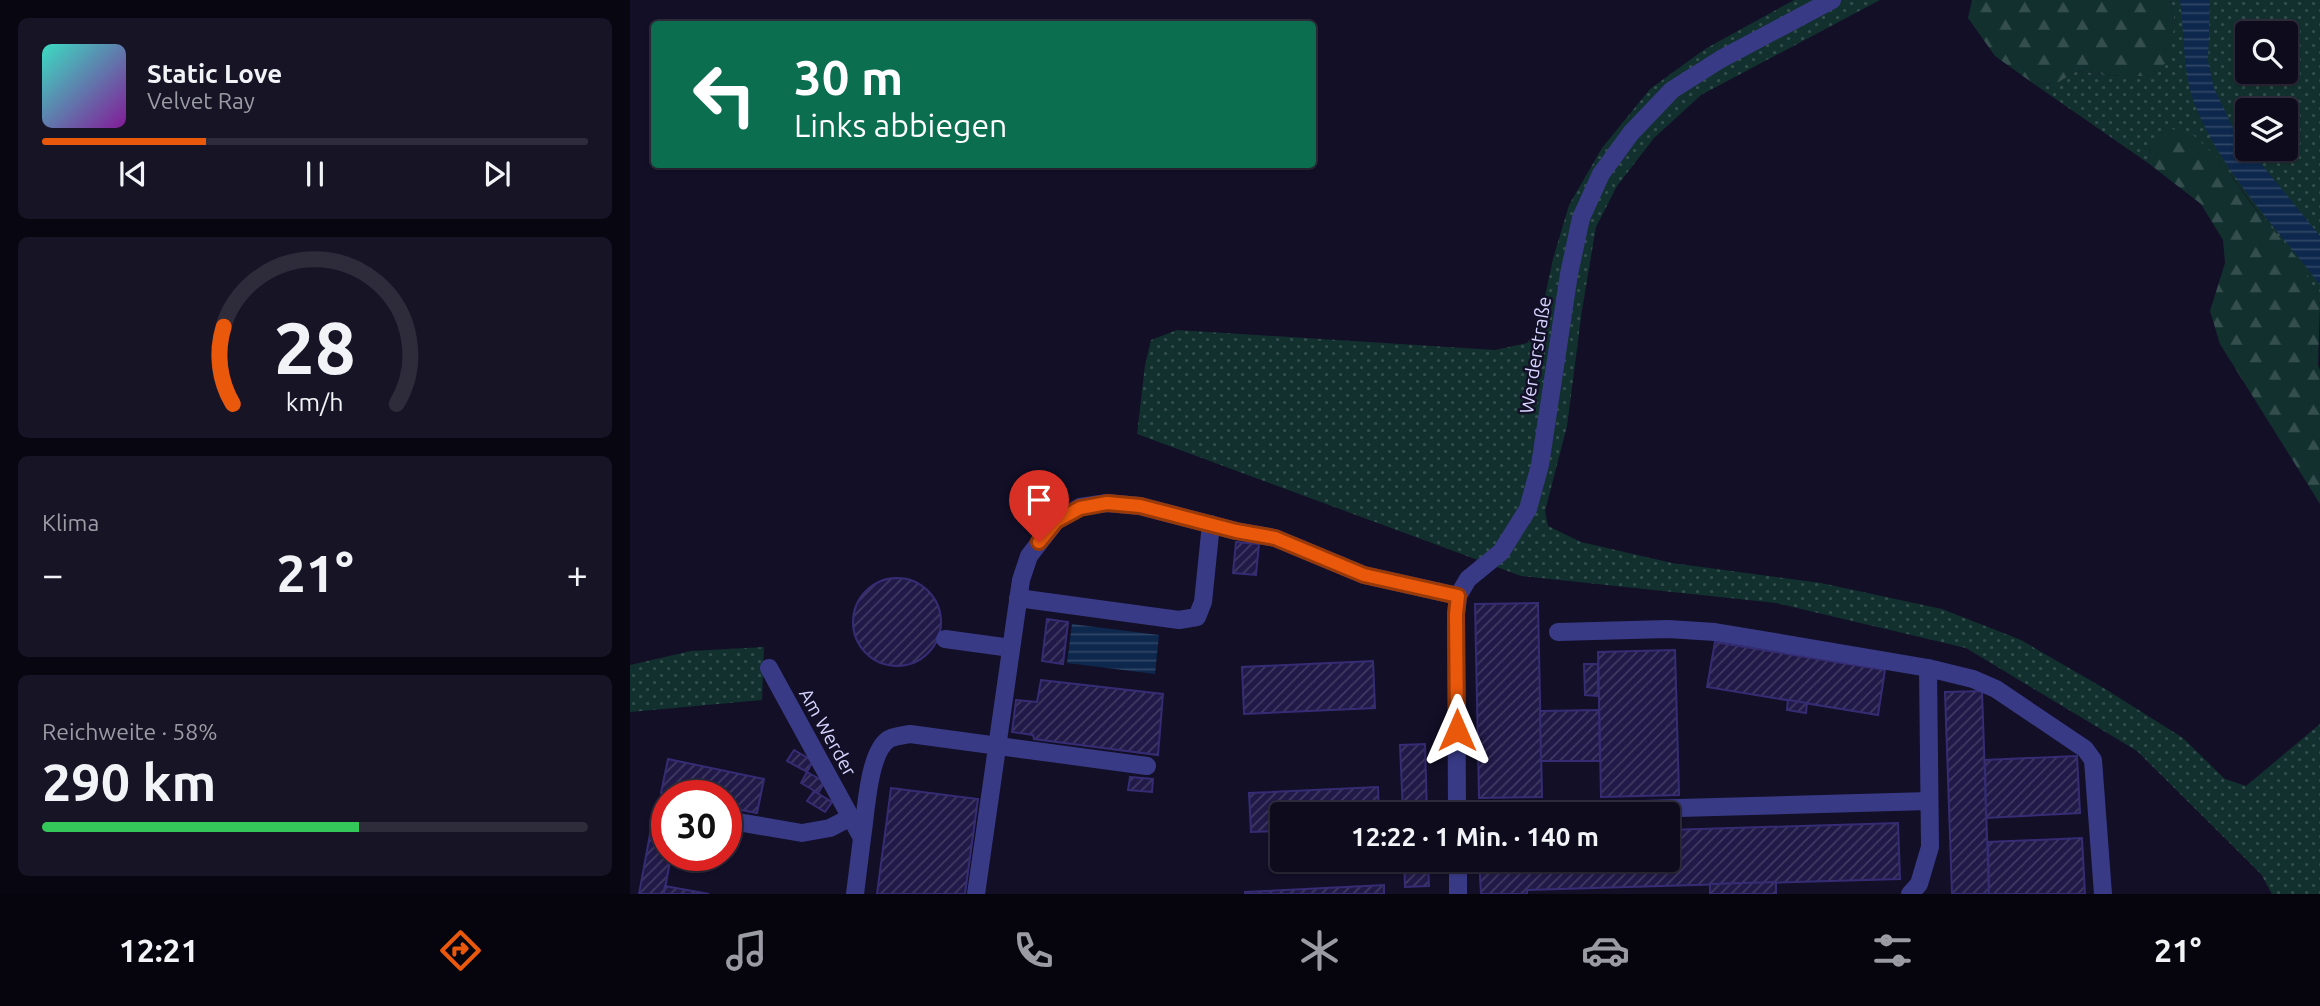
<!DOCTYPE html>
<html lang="de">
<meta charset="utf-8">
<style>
body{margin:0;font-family:Ubuntu,sans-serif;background:#171426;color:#f1f3f6;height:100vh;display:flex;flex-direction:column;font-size:26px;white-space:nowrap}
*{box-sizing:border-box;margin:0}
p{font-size:23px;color:#9b9ba4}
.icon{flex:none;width:38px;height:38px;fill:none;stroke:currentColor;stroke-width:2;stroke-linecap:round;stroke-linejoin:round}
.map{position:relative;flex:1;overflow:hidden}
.sheet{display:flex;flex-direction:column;gap:18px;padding:18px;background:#080610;width:630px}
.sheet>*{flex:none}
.banner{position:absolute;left:21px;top:21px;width:665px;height:147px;border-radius:7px;box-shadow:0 2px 5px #0004,0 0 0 2px #2e2b3b;background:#0b6e4f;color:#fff;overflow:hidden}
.fabs{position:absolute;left:1605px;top:21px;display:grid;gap:14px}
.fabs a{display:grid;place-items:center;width:63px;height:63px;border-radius:7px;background:#0e0b1d;box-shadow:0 2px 5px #0004,0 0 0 2px #2e2b3b;font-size:35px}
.speed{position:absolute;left:21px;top:780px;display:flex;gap:14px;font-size:35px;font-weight:700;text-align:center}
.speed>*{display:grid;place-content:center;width:91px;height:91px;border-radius:50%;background:#0e0b1d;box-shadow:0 2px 5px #0004,0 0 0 2px #2e2b3b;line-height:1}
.speed .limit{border:10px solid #d22;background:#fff;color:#111}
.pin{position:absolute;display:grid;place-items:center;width:60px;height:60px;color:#fff;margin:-72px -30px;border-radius:50% 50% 50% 0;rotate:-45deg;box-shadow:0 0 7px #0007}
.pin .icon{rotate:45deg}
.me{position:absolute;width:77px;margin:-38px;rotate:0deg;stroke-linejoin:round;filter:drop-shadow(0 0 5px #0008)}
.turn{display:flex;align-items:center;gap:24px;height:147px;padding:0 28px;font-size:32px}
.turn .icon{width:91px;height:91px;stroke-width:2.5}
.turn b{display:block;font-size:49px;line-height:60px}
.big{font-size:52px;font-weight:700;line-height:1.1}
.sheet .card{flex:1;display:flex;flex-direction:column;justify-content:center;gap:10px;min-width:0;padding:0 24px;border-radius:10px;background:#171426}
.sheet .dial{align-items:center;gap:0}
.dial svg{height:182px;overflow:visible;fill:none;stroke:#2e2b3b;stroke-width:7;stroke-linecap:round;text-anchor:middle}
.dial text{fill:#f1f3f6;stroke:none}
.song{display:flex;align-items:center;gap:21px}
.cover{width:84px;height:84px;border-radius:10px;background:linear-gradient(135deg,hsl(170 70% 55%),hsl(290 70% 35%))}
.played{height:7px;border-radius:4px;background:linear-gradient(90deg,#ea580c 30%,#2e2b3b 30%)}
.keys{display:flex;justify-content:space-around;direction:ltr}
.heat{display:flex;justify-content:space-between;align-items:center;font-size:38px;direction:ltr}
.charge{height:10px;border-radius:5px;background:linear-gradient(90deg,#34c759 58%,#2e2b3b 0)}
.trip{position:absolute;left:640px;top:802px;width:410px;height:70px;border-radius:7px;background:#0e0b1d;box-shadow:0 2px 5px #0004,0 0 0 2px #2e2b3b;font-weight:700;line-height:70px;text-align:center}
.tab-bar{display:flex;height:112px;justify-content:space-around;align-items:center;background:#06040c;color:#9b9ba4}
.tab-bar .icon{width:49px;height:49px}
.tab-bar .selected{color:#ea580c}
.tab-bar b{font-size:32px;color:#f1f3f6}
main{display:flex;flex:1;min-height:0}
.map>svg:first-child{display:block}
.grass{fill:url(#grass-dots);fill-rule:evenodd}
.forest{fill:url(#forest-firs)}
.water{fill:url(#water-rules)}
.building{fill:url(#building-hatch);stroke:#362c74;stroke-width:2}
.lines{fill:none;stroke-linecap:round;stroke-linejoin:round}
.minor{stroke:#393a86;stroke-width:18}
.route-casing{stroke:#983908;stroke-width:18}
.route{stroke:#ea580c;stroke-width:12}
.labels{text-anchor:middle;stroke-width:5;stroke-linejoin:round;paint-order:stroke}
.street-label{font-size:19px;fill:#d7d4ff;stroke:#120f27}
</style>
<main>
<section class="sheet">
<div class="card">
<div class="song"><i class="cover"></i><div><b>Static Love</b><p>Velvet Ray</p></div></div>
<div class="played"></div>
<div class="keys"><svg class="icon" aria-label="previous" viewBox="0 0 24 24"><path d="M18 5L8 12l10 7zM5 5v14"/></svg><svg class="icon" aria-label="pause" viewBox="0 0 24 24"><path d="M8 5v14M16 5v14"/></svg><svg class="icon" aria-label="next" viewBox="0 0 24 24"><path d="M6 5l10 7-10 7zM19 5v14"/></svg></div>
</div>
<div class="card dial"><svg viewBox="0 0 100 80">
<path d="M14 69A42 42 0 1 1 86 69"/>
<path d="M14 69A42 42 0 0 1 10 35" stroke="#ea580c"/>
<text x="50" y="56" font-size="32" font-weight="700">28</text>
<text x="50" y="72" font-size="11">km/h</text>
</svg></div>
<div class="card"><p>Klima</p>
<div class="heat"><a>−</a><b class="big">21°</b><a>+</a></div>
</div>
<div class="card"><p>Reichweite · 58%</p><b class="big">290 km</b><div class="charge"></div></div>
</section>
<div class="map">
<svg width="1690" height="894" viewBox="0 0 1690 894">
<defs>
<pattern id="grass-dots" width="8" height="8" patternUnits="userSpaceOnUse" patternTransform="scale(1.75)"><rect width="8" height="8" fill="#12312e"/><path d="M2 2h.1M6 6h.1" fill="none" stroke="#344e4d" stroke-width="1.8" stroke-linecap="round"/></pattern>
<pattern id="forest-firs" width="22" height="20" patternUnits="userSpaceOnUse" patternTransform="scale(1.75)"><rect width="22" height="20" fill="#12312e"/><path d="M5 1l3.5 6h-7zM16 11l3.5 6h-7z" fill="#344e4d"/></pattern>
<pattern id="water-rules" width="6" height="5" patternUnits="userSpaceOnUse" patternTransform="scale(1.75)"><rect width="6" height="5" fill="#0d284c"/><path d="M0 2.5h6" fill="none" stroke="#304667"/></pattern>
<pattern id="building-hatch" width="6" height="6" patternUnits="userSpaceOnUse" patternTransform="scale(1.75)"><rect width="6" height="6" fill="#211a48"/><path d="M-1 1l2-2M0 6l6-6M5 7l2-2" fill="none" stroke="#403a63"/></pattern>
</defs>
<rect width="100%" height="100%" fill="#120f27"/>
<g class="grass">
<path d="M1164,0H1250L1071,95L1024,138L987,186L966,227L952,310L937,426L915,511L918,526L951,542L1042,563L1191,583L1312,609L1391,640L1477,690L1553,738L1595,779L1616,786L1690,724V894H1642L1631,874L1507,751L1336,648L1146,603L891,576L507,434L515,365L521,340L547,330L865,350L897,343L908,328L923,259L939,205L972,148L1020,89L1075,49Z"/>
<path d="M1540,0H1690V304L1670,263L1619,200L1592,162L1520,146L1518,163L1404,84L1427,83L1447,71L1490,76L1545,22ZM1617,33H1656V72H1617ZM1617,110H1656V149H1617Z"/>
<path d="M134,647L132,700L0,712V665L61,651Z"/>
</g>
<g class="forest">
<path d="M1342,0H1540L1545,22L1539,60L1521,76H1490L1447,71L1427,83L1404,84L1365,56L1338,18Z"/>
<path d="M1542,129L1561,133L1592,162L1619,201L1671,263L1690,304L1688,365L1690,370V504L1590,344L1580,311L1595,263L1593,240L1571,204L1518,163L1520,146Z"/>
</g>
<g class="water">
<path d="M1550,0H1580L1578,61L1584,88L1605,132L1617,149H1619L1690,236V285C1648,229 1595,176 1567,110C1552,75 1555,37 1550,0Z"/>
<path d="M442,624L529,635L525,674L437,663Z"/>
</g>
<g class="building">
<path d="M606,542L629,544L626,575L603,573Z"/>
<circle cx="267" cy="622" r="44"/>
<path d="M908,603L912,797L849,798L845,604Z"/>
<path d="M417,619L438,622L433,664L412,661Z"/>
<path d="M1085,642L1255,670L1248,715L1077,687Z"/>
<path d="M1045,650L1049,795L971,797L968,652Z"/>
<path d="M743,661L745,708L614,714L612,667Z"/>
<path d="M954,664H968V696L955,695Z"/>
<path d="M411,680L533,694L528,755L404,739L403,735L382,732L386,700L407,702Z"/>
<path d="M1352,691L1359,894H1322L1315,692Z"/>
<path d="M1158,700L1177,703L1176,713L1157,710Z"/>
<path d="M969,710L970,761H911L910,711Z"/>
<path d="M795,744L797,814H773L770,745Z"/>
<path d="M164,750L183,761L177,772L157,761Z"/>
<path d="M1447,756L1450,813L1356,818L1355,760Z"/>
<path d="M38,759L134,779L127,813L96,807V796H45L31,793Z"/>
<path d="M177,772L195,782L188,793L171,783Z"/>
<path d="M500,777L523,779L522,792L498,790Z"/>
<path d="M748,787L749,814H653V831L621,832L619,793Z"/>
<path d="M261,788L348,799L335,894H247Z"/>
<path d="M184,791L202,802L195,812L177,801Z"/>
<path d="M23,818L37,821V856H41L34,894H9Z"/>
<path d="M1268,823L1270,879L897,890V894H851L849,859H1038V830Z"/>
<path d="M1452,838L1455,894H1359L1358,842Z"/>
<path d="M774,859H798L799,886L775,887Z"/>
<path d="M1146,882V894H1080V884Z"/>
<path d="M754,885V894H615V892Z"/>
<path d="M35,886L79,894H34Z"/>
</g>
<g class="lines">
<g class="minor">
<path d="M388,598L549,620L567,617L573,602L581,524"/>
<path d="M928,632L1038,629L1085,632L1298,668L1343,679L1366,689L1455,749L1463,760L1473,894"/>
<path d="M315,639L381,648"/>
<path d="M139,668L232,838L225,894"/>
<path d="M35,810H37"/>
<path d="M939,811L1299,801"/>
<path d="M827,814L826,614L828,596L838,579L871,552L898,509L910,465L939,274L951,218L971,174L1001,133L1042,90L1091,59L1202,0"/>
<path d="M96,820L172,833L200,828L221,817"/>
<path d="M232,838C236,814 238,752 259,739C265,736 274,735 280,734L517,766"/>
<path d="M828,859V894"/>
<path d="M346,894L391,580L399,556L426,521L450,507L477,503L510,506L606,531L645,538L734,575L828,596"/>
<path d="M1280,894L1289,884L1300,847L1298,668"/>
</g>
</g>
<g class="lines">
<g class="route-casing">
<path id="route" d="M409,542L426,521L450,508L477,503L510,506L606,531L645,538L734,575L828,596L826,614L827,730"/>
</g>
<use href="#route" class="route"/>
</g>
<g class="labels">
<g class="street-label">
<text transform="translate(905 355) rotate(-81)" y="7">Werderstraße</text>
<text transform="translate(198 732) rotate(61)" y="7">Am Werder</text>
</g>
</g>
</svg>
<div class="fabs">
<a><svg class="icon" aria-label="search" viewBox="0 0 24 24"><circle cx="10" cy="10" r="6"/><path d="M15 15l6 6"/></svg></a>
<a><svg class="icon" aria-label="layers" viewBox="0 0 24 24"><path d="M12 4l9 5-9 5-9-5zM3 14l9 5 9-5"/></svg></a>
</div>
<div class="speed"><div class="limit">30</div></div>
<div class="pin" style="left:409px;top:542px;background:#d93025"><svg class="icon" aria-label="arrive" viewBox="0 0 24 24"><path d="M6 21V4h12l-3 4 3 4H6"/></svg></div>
<svg class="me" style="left:827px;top:730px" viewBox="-20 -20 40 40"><path d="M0-17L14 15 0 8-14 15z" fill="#ea580c" stroke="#fff" stroke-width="4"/></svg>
<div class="trip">12:22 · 1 Min. · 140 m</div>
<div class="banner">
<div class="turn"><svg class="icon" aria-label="left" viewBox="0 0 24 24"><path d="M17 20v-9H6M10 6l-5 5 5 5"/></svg><div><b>30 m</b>Links abbiegen</div></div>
</div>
</div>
</main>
<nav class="tab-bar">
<b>12:21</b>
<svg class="icon selected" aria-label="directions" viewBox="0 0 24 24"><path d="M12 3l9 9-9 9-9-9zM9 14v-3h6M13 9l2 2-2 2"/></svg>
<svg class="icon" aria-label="music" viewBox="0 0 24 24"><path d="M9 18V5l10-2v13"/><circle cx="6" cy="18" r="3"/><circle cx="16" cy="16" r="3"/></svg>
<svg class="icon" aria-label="phone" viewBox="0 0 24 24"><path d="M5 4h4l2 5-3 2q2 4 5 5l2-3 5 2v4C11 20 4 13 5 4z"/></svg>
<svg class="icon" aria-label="climate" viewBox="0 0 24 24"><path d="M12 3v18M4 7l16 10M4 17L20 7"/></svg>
<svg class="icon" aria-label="car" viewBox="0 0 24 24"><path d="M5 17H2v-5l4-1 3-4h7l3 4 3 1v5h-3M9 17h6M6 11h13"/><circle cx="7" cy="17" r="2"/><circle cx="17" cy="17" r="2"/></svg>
<svg class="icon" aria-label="filters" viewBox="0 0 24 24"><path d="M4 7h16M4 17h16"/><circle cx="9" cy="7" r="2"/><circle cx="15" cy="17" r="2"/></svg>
<b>21°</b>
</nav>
